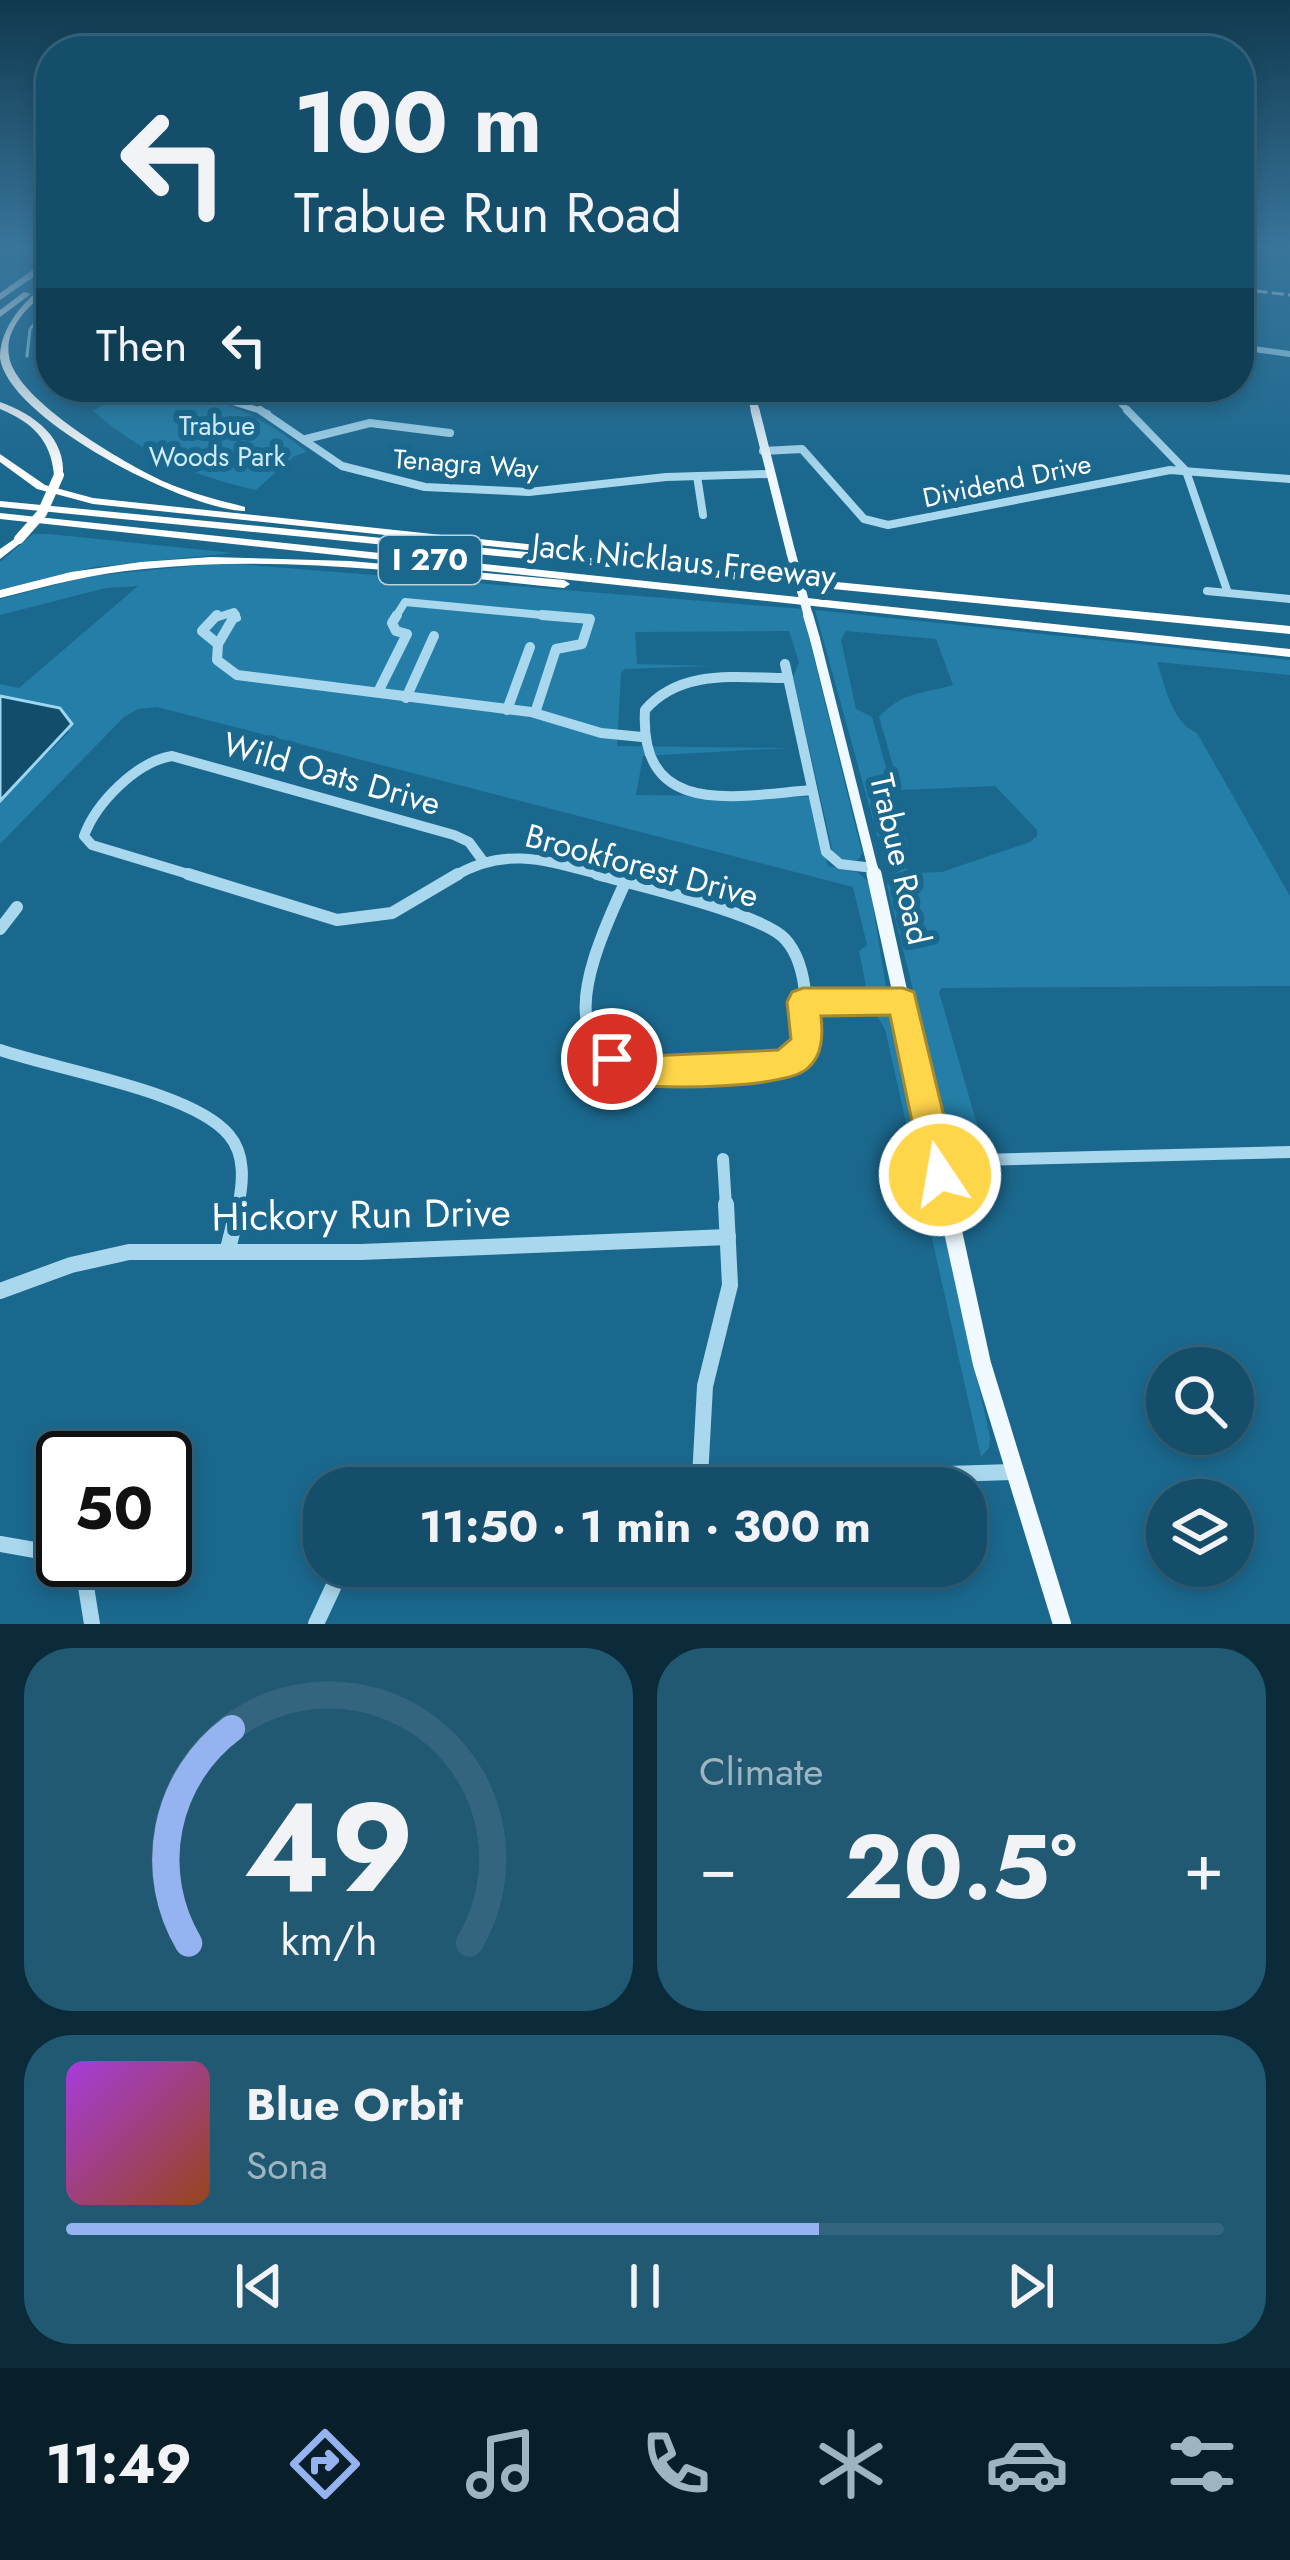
<!DOCTYPE html>
<meta charset="utf-8">
<style>
body{margin:0;font-family:Jost,sans-serif;background:#215872;color:#f1f3f6;height:100vh;display:flex;flex-direction:column;font-size:45px;white-space:nowrap}
*{box-sizing:border-box;margin:0}
p{font-size:39px;color:#9db4c1}
.icon{flex:none;width:66px;height:66px;fill:none;stroke:currentColor;stroke-width:2;stroke-linecap:round;stroke-linejoin:round}
.map{position:relative;height:1624px;overflow:hidden}
.details{display:flex;flex-direction:column;gap:24px;padding:24px;background:#0b2b3a;flex:1}
.details>*{flex:none}
.guide{position:absolute;left:36px;top:36px;width:1218px;height:366px;border-radius:48px;box-shadow:0 6px 18px #0003,0 0 0 3px #33657e;background:#144e6a;color:#f1f3f6;overflow:hidden}
.fabs{position:absolute;left:1146px;top:1347px;display:grid;gap:24px}
.fabs a{display:grid;place-items:center;width:108px;height:108px;border-radius:50%;background:#144e6a;box-shadow:0 6px 18px #0003,0 0 0 3px #33657e;font-size:60px}
.speed{position:absolute;left:36px;top:1431px;display:flex;gap:24px;font-size:60px;font-weight:700;text-align:center}
.speed>*{display:grid;place-content:center;width:156px;height:156px;border-radius:50%;background:#144e6a;box-shadow:0 6px 18px #0003,0 0 0 3px #33657e;line-height:1}
.speed .limit{border:6px solid #111;border-radius:18px;background:#fff;color:#111}
.pin{position:absolute;display:grid;place-items:center;width:102px;height:102px;color:#fff;margin:-51px;border:6px solid #fff;border-radius:50%;box-shadow:0 3px 12px #0007}
.me{position:absolute;width:132px;margin:-66px;rotate:348deg;stroke-linejoin:round;filter:drop-shadow(0 0 9px #0008)}
.turn{display:flex;align-items:center;gap:42px;height:252px;padding:0 60px;font-size:54px}
.turn .icon{width:156px;height:156px;stroke-width:2.5}
.turn b{display:block;font-size:84px;line-height:102px}
.then{display:flex;align-items:center;height:114px;padding:0 60px;background:#0003;gap:24px;font-size:45px}
.big{font-size:90px;font-weight:700;line-height:1.1}
.details .tile{flex:1;display:flex;flex-direction:column;justify-content:center;gap:18px;min-width:0;padding:0 42px;border-radius:48px;background:#215872}
.details .dial{align-items:center;gap:0}
.dial svg{height:312px;overflow:visible;fill:none;stroke:#33657e;stroke-width:7;stroke-linecap:round;text-anchor:middle}
.dial text{fill:#f1f3f6;stroke:none}
.song{display:flex;align-items:center;gap:36px}
.cover{width:144px;height:144px;border-radius:18px;background:linear-gradient(135deg,hsl(280 70% 55%),hsl(20 70% 35%))}
.played{height:12px;border-radius:6px;background:linear-gradient(90deg,#95b2f1 65%,#33657e 65%)}
.keys{display:flex;justify-content:space-around;direction:ltr}
.heat{display:flex;justify-content:space-between;align-items:center;font-size:66px;direction:ltr}
.details .tiles{flex:1;display:grid;gap:24px;grid-template-columns:1fr 1fr}
.tile:last-child{grid-column:span 2}
.trip{position:absolute;left:303px;top:1467px;width:684px;height:120px;border-radius:48px;background:#144e6a;box-shadow:0 6px 18px #0003,0 0 0 3px #33657e;font-weight:700;line-height:120px;text-align:center}
.dock{display:flex;height:192px;justify-content:space-around;align-items:center;background:#081f2a;color:#9db4c1}
.dock .icon{width:84px;height:84px}
.dock .active{color:#95b2f1}
.dock b{font-size:54px;color:#f1f3f6}
.map>svg:first-child{display:block}
.green{fill:#247ea7}
.water{fill:#124e6c;stroke:#9cd6f0;stroke-width:3}
.lines{fill:none;stroke-linecap:round;stroke-linejoin:round}
.stream{stroke:#9cd6f0;stroke-width:3}
.minor-far4{stroke:#a9d8ee;stroke-width:6}
.minor-far3{stroke:#a9d8ee;stroke-width:8}
.minor-far2{stroke:#a9d8ee;stroke-width:10}
.minor-far1{stroke:#a9d8ee;stroke-width:12}
.minor{stroke:#a9d8ee;stroke-width:16}
.major-far4{stroke:#eff9ff;stroke-width:8}
.major-far3{stroke:#eff9ff;stroke-width:9}
.major-far2{stroke:#eff9ff;stroke-width:10}
.major-far1{stroke:#eff9ff;stroke-width:15}
.major{stroke:#eff9ff;stroke-width:18}
.highway{fill:#fff;fill-rule:evenodd}
.rail{stroke:#fff;stroke-width:3;stroke-dasharray:12 4.5;stroke-linecap:butt}
.major-bridge-far1{stroke:#eff9ff;stroke-width:9}
.major-bridge{stroke:#eff9ff;stroke-width:10}
.highway-bridge{stroke:#fff;stroke-width:10}
.route{fill:#ffd54a;stroke:#a68a30;stroke-width:3}
.labels{text-anchor:middle;stroke-width:12;stroke-linejoin:round;paint-order:stroke}
.far-park-label{font-size:27px;fill:#cfecfa;stroke:#1b688e}
.far-street-label{font-size:27px;fill:#fff;stroke:#1b688e}
.shield{fill:#1b688e;stroke:#bbd2dd;stroke-width:3}
.shield-label{font-size:30px;font-weight:bold;fill:#fff}
.street-label{font-size:33px;fill:#fff;stroke:#1b688e}
.near-street-label{font-size:39px;fill:#fff;stroke:#1b688e}
</style>
<div class="map">
<svg width="1290" height="1624" viewBox="0 0 1290 1624">
<rect width="100%" height="100%" fill="#1b688e"/>
<g class="green">
<path d="M133,387C198,387 258,411 307,452L294,456L256,490C192,476 143,454 93,411Z"/>
<path d="M33,534H49L233,553L94,567L0,591V562Z"/>
<path d="M224,563L802,609L862,853L859,859L847,862L833,853L793,677L799,662L789,631L635,632L637,664L713,666L625,669L621,673L617,746L788,748L643,756L636,795L810,797L828,866L857,872L869,882L886,987L867,991L859,951L867,945L853,887L157,707L138,709L124,717L0,844V801L69,732L60,708L0,696V684L19,688L138,586L106,588L0,615V599L90,576Z"/>
<path d="M815,610L1290,660V675L1157,662C1165,686 1172,723 1197,733L1290,896V986L942,988L939,992L978,1128L974,1148L949,1135L887,885L890,875L906,868L911,873L942,872L1030,842L1037,836V830L995,786L900,790L879,717C904,691 919,695 953,685L936,639L846,631L841,640L856,709L872,717L908,846L896,862L883,856Z"/>
<path d="M872,1008L885,1009L897,1021L990,1437L989,1448L981,1457L885,1029Z"/>
</g>
<path class="water" d="M0,696L60,708L72,724L0,801Z"/>
<g class="lines">
<path class="stream" d="M27,356L30,329L51,304"/>
<g class="minor-far4">
<path d="M1239,347L1290,354"/>
<path d="M184,387L268,413"/>
<path d="M1105,387L1130,413"/>
<path d="M232,399L252,387"/>
</g>
<g class="minor-far3">
<path d="M260,410L342,466L425,487L529,492L666,477L768,474"/>
<path d="M1127,410L1186,471L1228,593"/>
<path d="M306,439L370,423L450,433"/>
<path d="M763,451L802,449L864,519L888,525L1170,470L1290,479"/>
<path d="M697,476L703,515"/>
<path d="M1207,591L1290,599"/>
<path d="M215,618L234,612L237,618"/>
<path d="M395,618L405,602L574,618"/>
</g>
<g class="minor-far2">
<path d="M217,615L202,631L218,644"/>
<path d="M218,644L217,660L237,675L531,712L601,733L642,737"/>
<path d="M218,644L235,615"/>
<path d="M785,664L826,852L840,864L873,868"/>
<path d="M788,678C738,678 681,668 645,710C639,819 735,796 812,790"/>
<path d="M378,692L407,634L396,631L392,623L397,615"/>
<path d="M406,698L434,636"/>
<path d="M507,710L530,647"/>
<path d="M535,713L556,649L582,644L590,619L542,615"/>
<path d="M198,877L92,845L84,836C96,803 136,762 172,756L454,835L469,842L483,861"/>
<path d="M453,877C507,844 551,862 608,877"/>
</g>
<g class="minor-far1">
<path d="M188,874L337,920L392,913L458,874"/>
<path d="M597,874C636,885 761,913 785,939C809,965 811,1026 798,1057C766,1074 733,1067 698,1070C545,1079 578,985 624,885"/>
<path d="M0,929L17,907"/>
<path d="M803,1002L903,1001"/>
<path d="M0,1050C57,1070 193,1091 229,1135C246,1155 243,1183 238,1207"/>
<path d="M723,1159L726,1207"/>
<path d="M937,1161L1290,1152"/>
</g>
<g class="minor">
<path d="M228,1249L239,1204"/>
<path d="M0,1291L71,1265L129,1252H361L728,1237"/>
<path d="M700,1478L705,1386L730,1285L726,1204"/>
<path d="M495,1488L1012,1472"/>
<path d="M0,1544L63,1555"/>
<path d="M70,1560L84,1574L92,1624"/>
<path d="M316,1624L343,1566"/>
</g>
<path class="major-far4" d="M749,387L756,413"/>
<path class="major-far3" d="M755,410L791,553"/>
<path class="major-far2" d="M815,639L875,877"/>
<path class="major-far1" d="M874,874L947,1207"/>
<path class="major" d="M947,1204L982,1364L1062,1624"/>
<g class="highway">
<path d="M48,259H51V265L0,300V293Z"/>
<path d="M48,282H51V288C31,304 4,327 9,356C15,400 125,464 165,482C190,493 218,500 245,507V511C187,510 9,420 0,358C0,325 26,300 48,282Z"/>
<path d="M24,292L31,294L0,317V310Z"/>
<path d="M0,402C35,415 66,437 63,477L54,475C51,440 32,422 0,409Z"/>
<path d="M0,454L45,485L93,498L546,546L552,549L546,552L93,504L37,489L0,462Z"/>
<path d="M0,501L1290,626V634L0,507Z"/>
<path d="M0,513L1290,649V657L0,519Z"/>
<path d="M19,536L25,539L23,541L0,559V549Z"/>
<path d="M211,557L350,561L564,580L570,584L564,588C425,574 284,554 144,569C95,573 47,586 0,598V590L71,572L141,562Z"/>
</g>
<path class="rail" d="M1239,289L1290,295"/>
<path class="major-bridge-far1" d="M791,553L809,618"/>
<path class="major-bridge" d="M808,615L815,639"/>
<path class="highway-bridge" d="M19,539L42,513L59,475"/>
</g>
<linearGradient id="sky" x2="0" y2="1"><stop stop-color="#0f394e"/><stop offset="0.52" stop-color="#39759b"/><stop offset="1" stop-color="#39759b" stop-opacity="0"/></linearGradient>
<rect width="1290" height="477" fill="url(#sky)"/>
<path class="route" d="M803,988H903L914,992L958,1175L953,1188L940,1193L928,1188L923,1175L890,1015L821,1016C823,1034 823,1055 808,1068C787,1088 662,1090 632,1084C617,1081 602,1074 595,1059L600,1049L612,1044L649,1056L778,1050L791,1039L787,1002L792,992Z"/>
<g class="labels">
<g class="far-park-label">
<text x="217" y="435">Trabue<tspan x="217" dy="31">Woods Park</tspan></text>
</g>
<g class="far-street-label">
<text transform="translate(466 464) rotate(4)" y="9">Tenagra Way</text>
<text transform="translate(1007 481) rotate(-12)" y="9">Dividend Drive</text>
</g>
<rect class="shield" x="379" y="536" width="102" height="48" rx="9"/>
<g class="shield-label">
<text x="430" y="570">I 270</text>
</g>
<g class="street-label">
<text transform="translate(684 560) rotate(6)" y="12">Jack Nicklaus Freeway</text>
<text transform="translate(332 773) rotate(16)" y="12">Wild Oats Drive</text>
<text transform="translate(901 859) rotate(77)" y="12">Trabue Road</text>
<text transform="translate(642 865) rotate(15)" y="12">Brookforest Drive</text>
</g>
<g class="near-street-label">
<text transform="translate(361 1214) rotate(-1)" y="14">Hickory Run Drive</text>
</g>
</g>
</svg>
<div class="fabs">
<a><svg class="icon" aria-label="search" viewBox="0 0 24 24"><circle cx="10" cy="10" r="6"/><path d="M15 15l6 6"/></svg></a>
<a><svg class="icon" aria-label="layers" viewBox="0 0 24 24"><path d="M12 4l9 5-9 5-9-5zM3 14l9 5 9-5"/></svg></a>
</div>
<div class="speed"><div class="limit">50</div></div>
<div class="pin" style="left:612px;top:1059px;background:#d93025"><svg class="icon" aria-label="arrive" viewBox="0 0 24 24"><path d="M6 21V4h12l-3 4 3 4H6"/></svg></div>
<svg class="me" style="left:940px;top:1175px" viewBox="-20 -20 40 40"><circle r="17" fill="#ffd54a" stroke="#fff" stroke-width="3"/><path d="M0-11L8 9 0 5-8 9z" fill="#fff"/></svg>
<div class="trip">11:50 · 1 min · 300 m</div>
<div class="guide">
<div class="turn"><svg class="icon" aria-label="left" viewBox="0 0 24 24"><path d="M17 20v-9H6M10 6l-5 5 5 5"/></svg><div><b>100 m</b>Trabue Run Road</div></div>
<div class="then">Then<svg class="icon" aria-label="left" viewBox="0 0 24 24"><path d="M17 20v-9H6M10 6l-5 5 5 5"/></svg></div>
</div>
</div>
<section class="details">
<div class="tiles">
<div class="tile dial"><svg viewBox="0 0 100 80">
<path d="M14 69A42 42 0 1 1 86 69"/>
<path d="M14 69A42 42 0 0 1 25 14" stroke="#95b2f1"/>
<text x="50" y="56" font-size="32" font-weight="700">49</text>
<text x="50" y="72" font-size="11">km/h</text>
</svg></div>
<div class="tile"><p>Climate</p>
<div class="heat"><a>−</a><b class="big">20.5°</b><a>+</a></div>
</div>
<div class="tile">
<div class="song"><i class="cover"></i><div><b>Blue Orbit</b><p>Sona</p></div></div>
<div class="played"></div>
<div class="keys"><svg class="icon" aria-label="previous" viewBox="0 0 24 24"><path d="M18 5L8 12l10 7zM5 5v14"/></svg><svg class="icon" aria-label="pause" viewBox="0 0 24 24"><path d="M8 5v14M16 5v14"/></svg><svg class="icon" aria-label="next" viewBox="0 0 24 24"><path d="M6 5l10 7-10 7zM19 5v14"/></svg></div>
</div>
</div>
</section>
<nav class="dock">
<b>11:49</b>
<svg class="icon active" aria-label="directions" viewBox="0 0 24 24"><path d="M12 3l9 9-9 9-9-9zM9 14v-3h6M13 9l2 2-2 2"/></svg>
<svg class="icon" aria-label="music" viewBox="0 0 24 24"><path d="M9 18V5l10-2v13"/><circle cx="6" cy="18" r="3"/><circle cx="16" cy="16" r="3"/></svg>
<svg class="icon" aria-label="phone" viewBox="0 0 24 24"><path d="M5 4h4l2 5-3 2q2 4 5 5l2-3 5 2v4C11 20 4 13 5 4z"/></svg>
<svg class="icon" aria-label="climate" viewBox="0 0 24 24"><path d="M12 3v18M4 7l16 10M4 17L20 7"/></svg>
<svg class="icon" aria-label="car" viewBox="0 0 24 24"><path d="M5 17H2v-5l4-1 3-4h7l3 4 3 1v5h-3M9 17h6M6 11h13"/><circle cx="7" cy="17" r="2"/><circle cx="17" cy="17" r="2"/></svg>
<svg class="icon" aria-label="filters" viewBox="0 0 24 24"><path d="M4 7h16M4 17h16"/><circle cx="9" cy="7" r="2"/><circle cx="15" cy="17" r="2"/></svg>
</nav>
